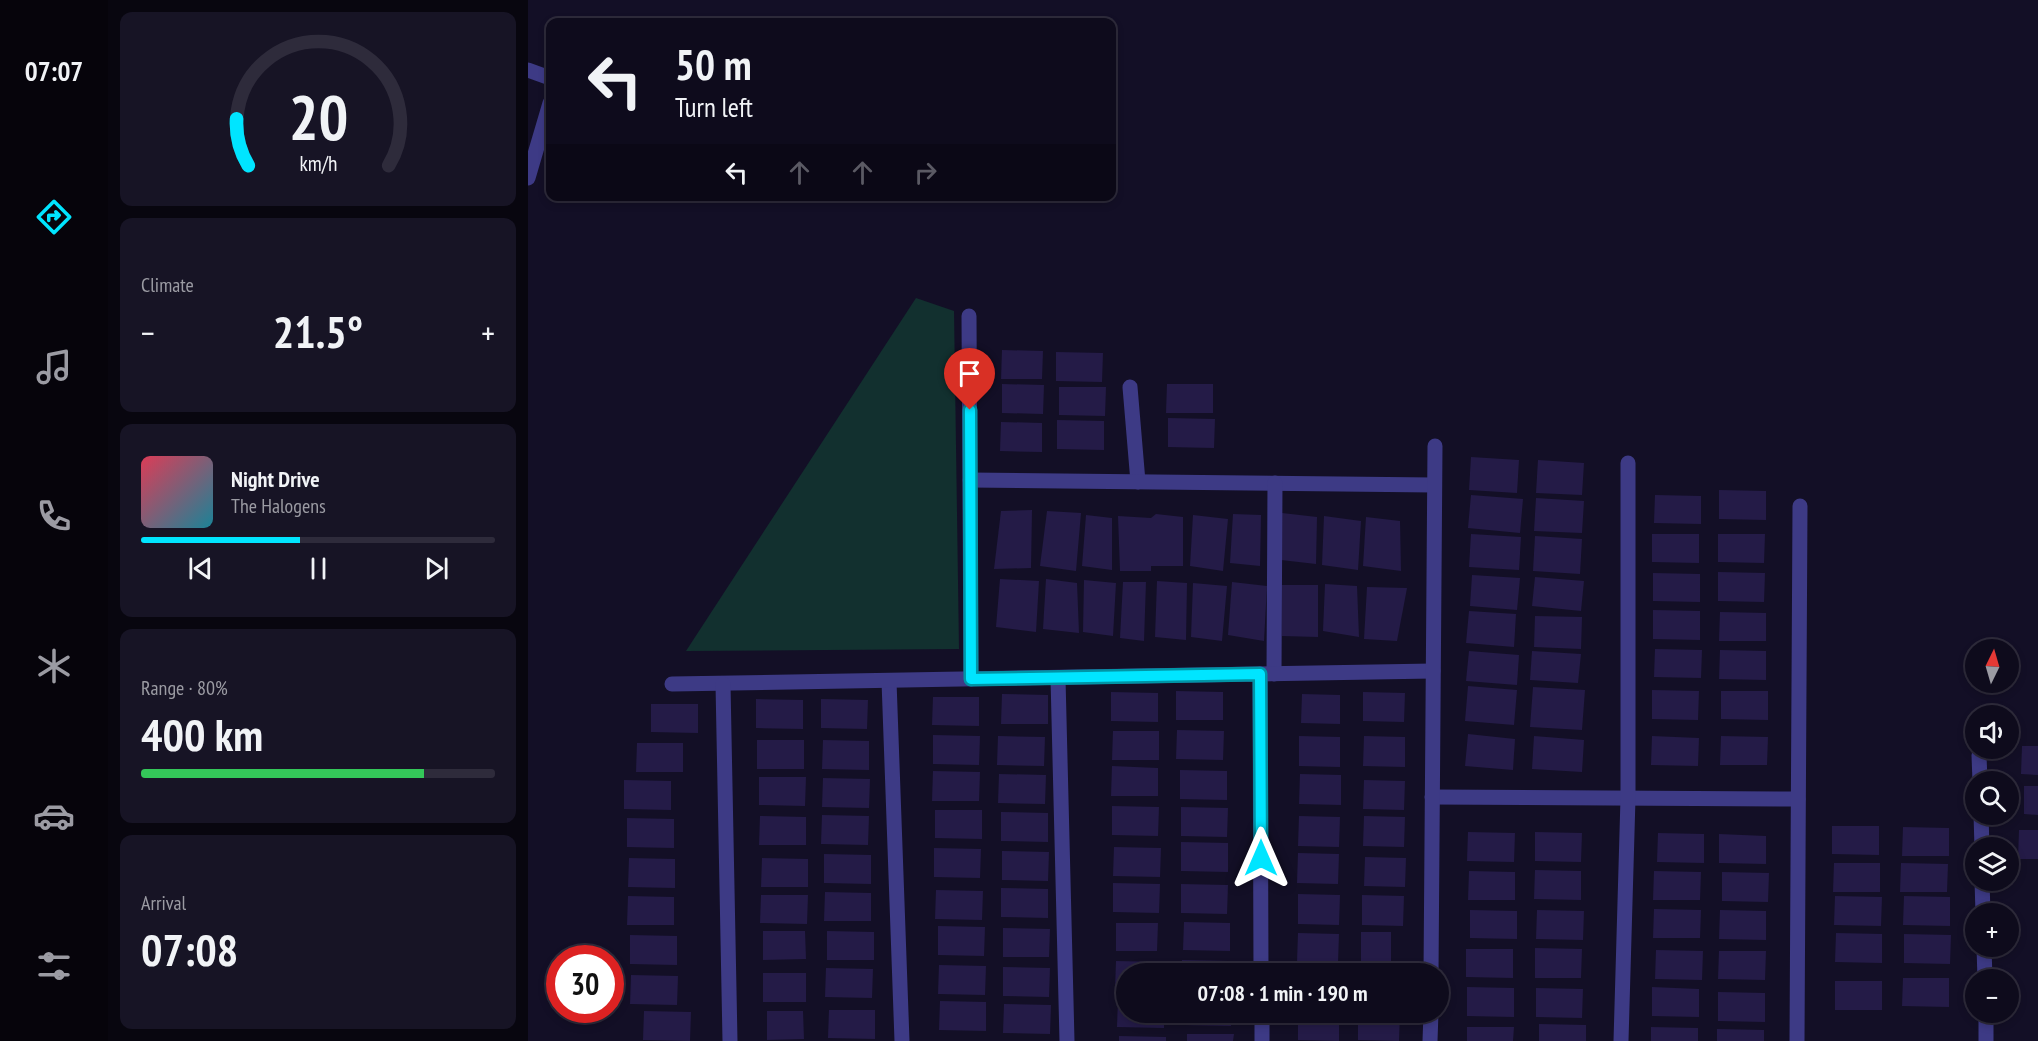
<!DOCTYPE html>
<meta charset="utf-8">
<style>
body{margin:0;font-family:"PT Sans Narrow",sans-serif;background:#171425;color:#f1f3f6;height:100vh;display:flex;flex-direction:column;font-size:22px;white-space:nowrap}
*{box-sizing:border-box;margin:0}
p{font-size:20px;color:#9b9ba3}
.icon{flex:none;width:33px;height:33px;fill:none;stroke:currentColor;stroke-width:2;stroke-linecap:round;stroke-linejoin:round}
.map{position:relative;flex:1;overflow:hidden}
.details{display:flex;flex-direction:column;gap:12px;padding:12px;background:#08060f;width:420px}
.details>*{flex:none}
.guide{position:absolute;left:18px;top:18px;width:570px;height:183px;border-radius:12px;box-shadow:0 3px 9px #0003,0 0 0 2px #2e2b3b;background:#0e0b1c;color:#f1f3f6;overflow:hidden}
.needle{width:39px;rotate:5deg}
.tools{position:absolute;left:1437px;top:639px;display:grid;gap:12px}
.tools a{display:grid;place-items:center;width:54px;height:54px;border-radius:50%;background:#0e0b1c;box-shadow:0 3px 9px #0003,0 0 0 2px #2e2b3b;font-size:30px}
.speed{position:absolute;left:18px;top:945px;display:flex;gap:12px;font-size:30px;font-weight:700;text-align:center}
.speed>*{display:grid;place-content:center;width:78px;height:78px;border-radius:50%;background:#0e0b1c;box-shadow:0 3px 9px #0003,0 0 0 2px #2e2b3b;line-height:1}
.speed .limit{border:9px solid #d22;background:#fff;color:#111}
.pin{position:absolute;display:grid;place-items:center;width:51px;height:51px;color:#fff;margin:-62px -26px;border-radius:50% 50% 50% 0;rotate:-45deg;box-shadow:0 0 6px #0007}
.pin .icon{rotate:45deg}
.me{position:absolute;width:66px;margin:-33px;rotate:0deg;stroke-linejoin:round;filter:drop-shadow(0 0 4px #0008)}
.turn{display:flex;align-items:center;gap:21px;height:126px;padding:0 30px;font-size:27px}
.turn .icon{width:78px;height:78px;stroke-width:2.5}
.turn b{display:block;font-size:42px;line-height:51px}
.lanes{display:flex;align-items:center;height:57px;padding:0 30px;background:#0003;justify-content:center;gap:30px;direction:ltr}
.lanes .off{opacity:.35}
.big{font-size:45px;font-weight:700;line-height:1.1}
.details .card{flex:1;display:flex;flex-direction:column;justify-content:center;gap:9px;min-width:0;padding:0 21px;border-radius:12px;background:#171425}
.details .dial{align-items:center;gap:0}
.dial svg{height:156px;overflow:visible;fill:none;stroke:#2e2b3b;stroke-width:7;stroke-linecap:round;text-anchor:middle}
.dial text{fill:#f1f3f6;stroke:none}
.song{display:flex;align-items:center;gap:18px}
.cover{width:72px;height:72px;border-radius:9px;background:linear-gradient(135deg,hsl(350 70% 55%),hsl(190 70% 35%))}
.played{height:6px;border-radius:3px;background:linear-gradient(90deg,#00e5ff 45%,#2e2b3b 45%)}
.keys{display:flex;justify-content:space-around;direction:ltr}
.heat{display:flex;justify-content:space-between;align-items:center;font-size:33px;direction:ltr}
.charge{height:9px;border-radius:4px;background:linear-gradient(90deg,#34c759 80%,#2e2b3b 0)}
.trip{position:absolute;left:588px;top:963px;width:333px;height:60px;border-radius:30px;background:#0e0b1c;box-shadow:0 3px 9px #0003,0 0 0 2px #2e2b3b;font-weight:700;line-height:60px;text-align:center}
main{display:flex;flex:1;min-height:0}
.menu{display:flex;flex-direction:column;width:108px;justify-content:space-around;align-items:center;background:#06040b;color:#9b9ba3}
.menu .icon{width:42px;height:42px}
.menu .current{color:#00e5ff}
.menu b{font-size:27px;color:#f1f3f6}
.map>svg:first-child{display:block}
.green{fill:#12302f}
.building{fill:#241b47}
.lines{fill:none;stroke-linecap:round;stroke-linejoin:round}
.street{stroke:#3d3a85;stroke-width:15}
.route-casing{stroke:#0095a6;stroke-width:15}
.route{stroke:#00e5ff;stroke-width:10}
</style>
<main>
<nav class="menu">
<b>07:07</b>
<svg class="icon current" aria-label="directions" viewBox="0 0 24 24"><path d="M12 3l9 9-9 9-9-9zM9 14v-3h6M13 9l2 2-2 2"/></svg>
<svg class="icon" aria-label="music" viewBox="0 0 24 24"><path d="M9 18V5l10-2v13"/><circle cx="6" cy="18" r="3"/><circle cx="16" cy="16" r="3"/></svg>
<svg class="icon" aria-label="phone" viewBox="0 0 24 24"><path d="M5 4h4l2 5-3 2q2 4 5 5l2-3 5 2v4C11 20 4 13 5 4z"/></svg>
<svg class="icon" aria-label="climate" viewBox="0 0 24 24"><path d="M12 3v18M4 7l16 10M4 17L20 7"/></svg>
<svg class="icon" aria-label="car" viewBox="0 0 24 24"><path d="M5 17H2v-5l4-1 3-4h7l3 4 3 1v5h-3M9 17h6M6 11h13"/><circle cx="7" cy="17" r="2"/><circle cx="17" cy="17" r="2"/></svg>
<svg class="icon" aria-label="filters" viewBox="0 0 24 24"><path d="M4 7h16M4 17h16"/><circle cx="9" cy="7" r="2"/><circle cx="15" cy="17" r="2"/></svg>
</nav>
<section class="details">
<div class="card dial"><svg viewBox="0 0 100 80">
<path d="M14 69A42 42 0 1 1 86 69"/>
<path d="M14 69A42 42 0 0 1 8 45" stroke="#00e5ff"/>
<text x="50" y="56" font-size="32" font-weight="700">20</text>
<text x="50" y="72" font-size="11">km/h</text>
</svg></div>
<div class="card"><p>Climate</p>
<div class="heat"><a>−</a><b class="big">21.5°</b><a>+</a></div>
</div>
<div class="card">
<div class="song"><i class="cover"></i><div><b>Night Drive</b><p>The Halogens</p></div></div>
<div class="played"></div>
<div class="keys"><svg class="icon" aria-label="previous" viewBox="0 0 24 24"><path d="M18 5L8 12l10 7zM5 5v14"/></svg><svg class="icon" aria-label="pause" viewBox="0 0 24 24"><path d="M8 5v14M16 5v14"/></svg><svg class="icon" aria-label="next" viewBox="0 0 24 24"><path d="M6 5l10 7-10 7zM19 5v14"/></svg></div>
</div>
<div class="card"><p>Range · 80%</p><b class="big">400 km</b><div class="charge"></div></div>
<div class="card"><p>Arrival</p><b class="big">07:08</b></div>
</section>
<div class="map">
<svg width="1510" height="1041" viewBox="0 0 1510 1041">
<rect width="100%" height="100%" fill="#130f26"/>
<path class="green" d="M388,298L426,311L431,649L158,651Z"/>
<g class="building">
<path d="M474,350L515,351L514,379H473Z"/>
<path d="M528,352L575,353L574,382L528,381Z"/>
<path d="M474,384L516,385L515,414L474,413Z"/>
<path d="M639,384H685V413H638Z"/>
<path d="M531,387H578L577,416L531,415Z"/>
<path d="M640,418L687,419L686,448L640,447Z"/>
<path d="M529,420L576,421V450L529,449Z"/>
<path d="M473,422L514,423V452L472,451Z"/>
<path d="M943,457L991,460L989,493L941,490Z"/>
<path d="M1010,460L1056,463L1054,495L1008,493Z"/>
<path d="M1191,490L1238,491V520L1191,519Z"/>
<path d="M943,495L995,499L992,533L940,528Z"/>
<path d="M1127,495L1173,496V524L1126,523Z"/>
<path d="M1008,498L1056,501L1054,533L1006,531Z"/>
<path d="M504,510L503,568L466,569L473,511Z"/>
<path d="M519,511L553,513L548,571L512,566Z"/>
<path d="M754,513L789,517L788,564L753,560Z"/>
<path d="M628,514L655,517V566H623V571H592L590,516L623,518Z"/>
<path d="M705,514L733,515L732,566L702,563Z"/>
<path d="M558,515L584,518V570L554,566Z"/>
<path d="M665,515L700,519L695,571L662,566Z"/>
<path d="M796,516L833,521L830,570L794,565Z"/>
<path d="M838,517L872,521L873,571L835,566Z"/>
<path d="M943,534L993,537L991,570L941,567Z"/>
<path d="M1124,534H1171V563L1124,562Z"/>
<path d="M1190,534H1237L1236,563L1190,562Z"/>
<path d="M1007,536L1054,539L1052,574L1005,571Z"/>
<path d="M1190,572L1237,573L1236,602L1190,601Z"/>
<path d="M1125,573L1172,574V602L1125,601Z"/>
<path d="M944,575L992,578L989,610L942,606Z"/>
<path d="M1007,577L1056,581L1053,611L1004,606Z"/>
<path d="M472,579L511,581L508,632L468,627Z"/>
<path d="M518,579L549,583L551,633L515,629Z"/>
<path d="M556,580L588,583L585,636L555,632Z"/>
<path d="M629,581L659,583L658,640L627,637Z"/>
<path d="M595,582H618L616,641L592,638Z"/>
<path d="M704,582L739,586L736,641L700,635Z"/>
<path d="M665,583L699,586L694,641L663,637Z"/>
<path d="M797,584L829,586L831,637L795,631Z"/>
<path d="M754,585H790V637L754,636Z"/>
<path d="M839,587L879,588L869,641L836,639Z"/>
<path d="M1125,610L1172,611V640L1125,639Z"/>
<path d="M941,611L988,614L986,647L938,643Z"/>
<path d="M1192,612L1238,613V641H1191Z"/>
<path d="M1007,616L1054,617L1053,649L1006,647Z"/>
<path d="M1127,649L1174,650L1173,678L1126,677Z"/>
<path d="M1192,650L1238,651V680L1191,679Z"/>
<path d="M941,651L991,655L989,685L938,681Z"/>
<path d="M1004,651L1053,654L1050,683L1002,680Z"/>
<path d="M940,686L989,690L986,725L937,721Z"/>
<path d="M1005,687L1057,690L1054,730L1002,727Z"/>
<path d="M1124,690L1171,691L1170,720L1124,719Z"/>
<path d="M648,691L695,692V720H648Z"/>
<path d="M1193,691H1240V720L1193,719Z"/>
<path d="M583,692L630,693V722L583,721Z"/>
<path d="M835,692L877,693L876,722L835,721Z"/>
<path d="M474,694L520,695V724H473Z"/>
<path d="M774,694L812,695V724L773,723Z"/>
<path d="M405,697H451V726L404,725Z"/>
<path d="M228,699L275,700V729L228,728Z"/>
<path d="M293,699L340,700L339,729L293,728Z"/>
<path d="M123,704H170V733L123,732Z"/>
<path d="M649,730L696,731L695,760L648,759Z"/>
<path d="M585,731H631V760H584Z"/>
<path d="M940,734L987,739L985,770L937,766Z"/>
<path d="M405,735L452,736L451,765L405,764Z"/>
<path d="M470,736L517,737L516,766L469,765Z"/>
<path d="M771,736L812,737V767L771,766Z"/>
<path d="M836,736L877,737V767L835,766Z"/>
<path d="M1006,736L1056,740L1054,772L1004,769Z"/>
<path d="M1124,736L1171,738L1170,766L1123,765Z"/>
<path d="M1193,736L1240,737L1239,765H1192Z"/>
<rect x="229" y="740" width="47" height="29"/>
<path d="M295,740L341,741V770L294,769Z"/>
<path d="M109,743H155V772H108Z"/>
<path d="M1494,746H1510V775L1493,774Z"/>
<path d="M584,766L630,768V796H583Z"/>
<path d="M652,770L699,771V800L652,799Z"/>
<path d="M405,771L452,772L451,801H404Z"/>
<path d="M471,774L518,775L517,804L470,803Z"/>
<path d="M772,774L813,775V805L771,804Z"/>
<path d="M231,777H278L277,806L231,805Z"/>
<path d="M295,778L342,779L341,808L294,807Z"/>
<path d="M96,780L143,781V810L96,809Z"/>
<path d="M836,780L877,781L876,810L835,809Z"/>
<path d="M1496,786H1510V815L1496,814Z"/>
<path d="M584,806L631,807L630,836L584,835Z"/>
<path d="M653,807L700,808L699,837L653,836Z"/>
<path d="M407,810H454V839L407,838Z"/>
<path d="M473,812L520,813V842L473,841Z"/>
<path d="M294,815L341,816L340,845L293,844Z"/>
<path d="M232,816L278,817V845H231Z"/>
<path d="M771,816L812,817L811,847L770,846Z"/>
<path d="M836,816L877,817L876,847L835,846Z"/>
<path d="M99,818L146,819V848L99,847Z"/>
<path d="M1304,826H1351V855L1304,854Z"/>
<path d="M1375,827L1421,828V856H1374Z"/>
<path d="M1491,830H1510V859H1490Z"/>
<path d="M940,832L987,833L986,862L939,861Z"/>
<path d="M1007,832L1054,833L1053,862L1007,861Z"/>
<path d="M1130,833L1176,834V863L1129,862Z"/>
<path d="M1191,834L1238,836V864L1191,863Z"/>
<path d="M653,842L700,843V872L653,871Z"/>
<path d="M586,847L633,848L632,877L585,876Z"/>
<path d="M406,848L453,849L452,878L406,877Z"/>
<path d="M474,851L521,852L520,881L474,880Z"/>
<path d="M770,853L811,854L810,884L769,883Z"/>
<path d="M296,854L343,855V884L296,883Z"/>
<path d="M837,857L878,858L877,887L836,886Z"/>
<path d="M101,858L147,859V888L100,887Z"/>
<path d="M234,858L280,859V887H233Z"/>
<path d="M1306,863H1352V892H1305Z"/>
<path d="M1373,863L1420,864L1419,892H1372Z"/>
<path d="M1007,870L1053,871V900L1006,899Z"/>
<path d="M941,871L987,872V900H940Z"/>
<path d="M1126,871L1173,872L1172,900H1125Z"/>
<path d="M1194,872L1241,873L1240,902L1194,901Z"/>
<path d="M585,883L632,884L631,913L585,912Z"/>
<path d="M653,884L700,885L699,914L653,913Z"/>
<path d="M473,888L520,889V918L473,917Z"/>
<path d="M408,890L455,891L454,920L407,919Z"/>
<path d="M297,892L343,893V921H296Z"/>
<path d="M770,894L812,895L811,925L770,924Z"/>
<path d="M233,895H280L279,924L232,923Z"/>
<path d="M834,895L876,896L875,926L834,925Z"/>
<path d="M100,896L146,897V925H99Z"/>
<path d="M1307,896L1354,897L1353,926L1306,925Z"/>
<path d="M1376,896L1422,897V926L1375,925Z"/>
<path d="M1126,909L1173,910L1172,938H1125Z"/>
<path d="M942,910L989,911V939L942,938Z"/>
<path d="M1009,910L1056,911L1055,940L1008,939Z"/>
<path d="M1192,910L1238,911V940L1191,939Z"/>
<path d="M656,922L702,923V951L655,950Z"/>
<path d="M588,923H630L629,951H588Z"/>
<path d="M410,926L457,927L456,956L410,955Z"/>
<path d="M475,928L522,929L521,957H475Z"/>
<path d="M235,931H277L278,959L235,960Z"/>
<path d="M299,931L346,932V960H299Z"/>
<path d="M833,932H863V962L833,961Z"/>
<path d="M770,933L811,934L810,963L769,962Z"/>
<path d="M1308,933L1354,934V963L1307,962Z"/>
<path d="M1376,934L1423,935L1422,964L1376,963Z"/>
<path d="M102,935L149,936V965L102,964Z"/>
<path d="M1007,948L1054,949L1053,978H1007Z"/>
<path d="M938,949H985V978L938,977Z"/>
<path d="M1128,950L1175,951L1174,980L1127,979Z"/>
<path d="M1191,951H1238L1237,980L1190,979Z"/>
<path d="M654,960L701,961V974H654Z"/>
<path d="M588,961L634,962V974H598V990H587Z"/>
<path d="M411,965L458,966L457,995L410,994Z"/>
<path d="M475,967L522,968L521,997L475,996Z"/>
<path d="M298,968L345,969L344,998L297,997Z"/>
<rect x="832" y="969" width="30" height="5"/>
<rect x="235" y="973" width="43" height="29"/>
<path d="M103,975L150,976L149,1005L102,1004Z"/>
<path d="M1375,978H1421V1007L1374,1006Z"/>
<rect x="1307" y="981" width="47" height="29"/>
<path d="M939,987L986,988V1017L939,1016Z"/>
<path d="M1124,987L1171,989V1017L1124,1016Z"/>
<path d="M1008,988L1055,989L1054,1018L1008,1017Z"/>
<path d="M1190,992L1237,993V1022L1190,1021Z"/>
<path d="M590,998H598V1012H636V1028L589,1027Z"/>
<path d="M412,1001L458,1002V1031L411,1030Z"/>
<path d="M476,1004L523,1005L522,1034L475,1033Z"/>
<path d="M301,1010H347V1039L300,1038Z"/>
<path d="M116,1011L163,1012L162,1041L115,1040Z"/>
<path d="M239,1011H275L276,1039L239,1040Z"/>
<path d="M656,1012H703V1026L656,1025Z"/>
<path d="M770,1012H811V1041L770,1040Z"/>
<path d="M830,1012H872L871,1041L830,1040Z"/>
<path d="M1011,1024L1058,1025V1041H1011Z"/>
<path d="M939,1027H986L985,1041H939Z"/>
<path d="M1123,1027L1170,1028V1041H1123Z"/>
<path d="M1189,1029L1236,1030V1041H1189Z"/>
<path d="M659,1034H706L705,1041H659Z"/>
<path d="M591,1036L638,1037V1041H591Z"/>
</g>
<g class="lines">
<g class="street">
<path d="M0,70L22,78"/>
<path d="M0,178L22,103"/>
<path d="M441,316L443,679"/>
<path d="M602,387L610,482"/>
<path d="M442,480L906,485"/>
<path d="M732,674L733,974"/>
<path d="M746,674L747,483"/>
<path d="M530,678L539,1041"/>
<path d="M361,681L374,1041"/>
<path d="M144,684L905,671"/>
<path d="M195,684L202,1041"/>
<path d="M1451,755L1452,782"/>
<path d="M904,797L1270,799"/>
<path d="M1453,814L1454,848"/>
<path d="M1454,880L1455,914"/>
<path d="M1456,946L1457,980"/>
<path d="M903,974L907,446"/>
<path d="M734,1012V1041"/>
<path d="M1458,1012V1041"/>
<path d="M902,1041L903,1012"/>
<path d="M1093,1041L1100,798V463"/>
<path d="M1269,1041L1272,506"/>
</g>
</g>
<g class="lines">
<g class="route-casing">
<path id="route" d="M442,410L443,679L732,674L733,858"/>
</g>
<use href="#route" class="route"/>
</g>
</svg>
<div class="tools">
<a><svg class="needle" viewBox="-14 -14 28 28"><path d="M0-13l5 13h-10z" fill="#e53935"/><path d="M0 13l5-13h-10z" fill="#9b9ba3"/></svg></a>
<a><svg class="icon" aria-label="sound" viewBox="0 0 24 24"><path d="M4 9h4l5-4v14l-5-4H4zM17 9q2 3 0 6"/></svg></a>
<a><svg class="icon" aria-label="search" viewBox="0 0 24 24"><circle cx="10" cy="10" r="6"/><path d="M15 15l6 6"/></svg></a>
<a><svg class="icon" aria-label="layers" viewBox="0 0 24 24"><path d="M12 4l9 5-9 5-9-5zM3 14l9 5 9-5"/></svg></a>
<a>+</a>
<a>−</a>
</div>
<div class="speed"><div class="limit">30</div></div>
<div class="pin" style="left:442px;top:410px;background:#d93025"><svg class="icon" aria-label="arrive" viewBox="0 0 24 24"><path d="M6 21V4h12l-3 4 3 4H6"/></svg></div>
<svg class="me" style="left:733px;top:858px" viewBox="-20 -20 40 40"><path d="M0-17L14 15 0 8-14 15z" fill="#00e5ff" stroke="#fff" stroke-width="4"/></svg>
<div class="trip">07:08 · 1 min · 190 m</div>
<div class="guide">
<div class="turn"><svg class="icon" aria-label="left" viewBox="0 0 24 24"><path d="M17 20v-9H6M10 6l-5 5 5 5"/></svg><div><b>50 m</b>Turn left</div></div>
<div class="lanes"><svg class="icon" aria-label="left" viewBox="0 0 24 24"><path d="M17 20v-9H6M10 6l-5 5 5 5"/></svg><svg class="icon off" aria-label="ahead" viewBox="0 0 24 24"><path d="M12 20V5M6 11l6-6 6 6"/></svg><svg class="icon off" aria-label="ahead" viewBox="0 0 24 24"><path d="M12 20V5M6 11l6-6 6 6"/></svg><svg class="icon off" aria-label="right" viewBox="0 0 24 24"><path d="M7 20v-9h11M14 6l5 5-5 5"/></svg></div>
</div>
</div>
</main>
